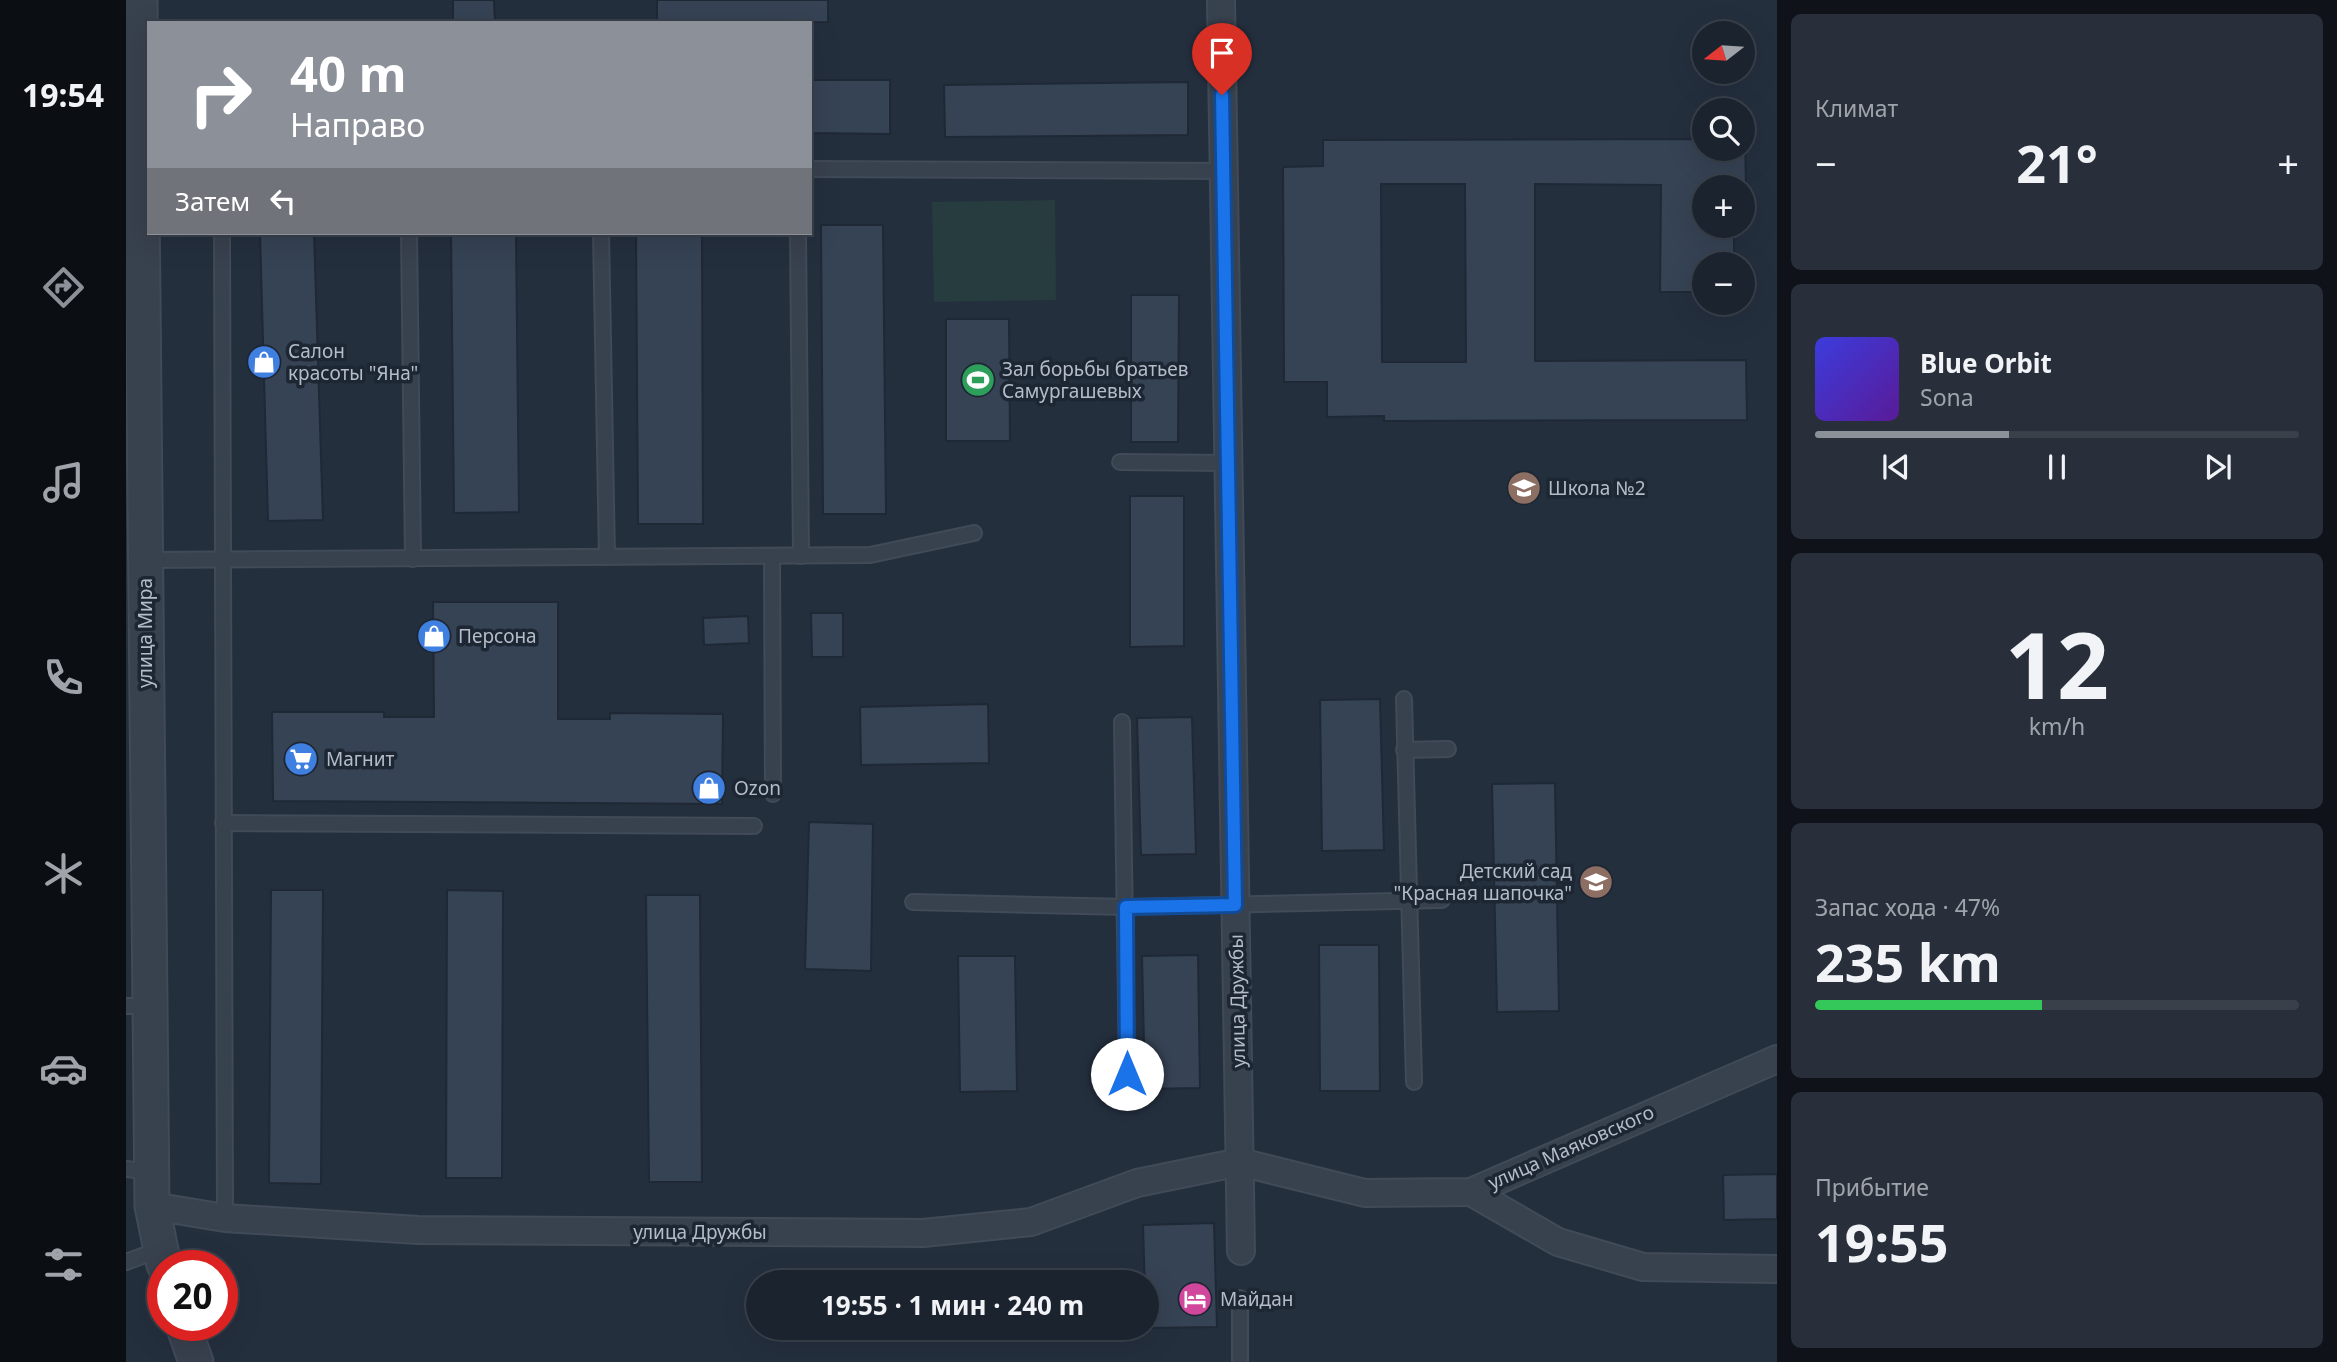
<!DOCTYPE html>
<html lang="ru">
<meta charset="utf-8">
<style>
body{margin:0;font-family:"Noto Sans",sans-serif;background:#282f3a;color:#f1f3f6;height:100vh;display:flex;flex-direction:column;font-size:26px;white-space:nowrap}
*{box-sizing:border-box;margin:0}
p{font-size:23px;color:#a0a4aa}
.icon{flex:none;width:38px;height:38px;fill:none;stroke:currentColor;stroke-width:2;stroke-linecap:round;stroke-linejoin:round}
.map{position:relative;flex:1;overflow:hidden}
.side{display:flex;flex-direction:column;gap:14px;padding:14px;background:#0f1319;width:560px}
.side>*{flex:none}
.hud{position:absolute;left:21px;top:21px;width:665px;height:214px;border-radius:0px;box-shadow:0 7px 28px #0002,0 0 0 2px #39404a;background:#8c9099;color:#fff;overflow:hidden}
.needle{width:46px;rotate:253deg}
.controls{position:absolute;left:1566px;top:21px;display:grid;gap:14px}
.controls a{display:grid;place-items:center;width:63px;height:63px;border-radius:50%;background:#1b232e;box-shadow:0 7px 28px #0002,0 0 0 2px #39404a;font-size:35px}
.speed{position:absolute;left:21px;top:1250px;display:flex;gap:14px;font-size:35px;font-weight:700;text-align:center}
.speed>*{display:grid;place-content:center;width:91px;height:91px;border-radius:50%;background:#1b232e;box-shadow:0 7px 28px #0002,0 0 0 2px #39404a;line-height:1}
.speed .limit{border:10px solid #d22;background:#fff;color:#111}
.pin{position:absolute;display:grid;place-items:center;width:60px;height:60px;color:#fff;margin:-72px -30px;border-radius:50% 50% 50% 0;rotate:-45deg;box-shadow:0 0 7px #0007}
.pin .icon{rotate:45deg}
.me{position:absolute;width:77px;margin:-38px;rotate:0deg;stroke-linejoin:round;filter:drop-shadow(0 0 5px #0008)}
.turn{display:flex;align-items:center;gap:24px;height:147px;padding:0 28px;font-size:32px}
.turn .icon{width:91px;height:91px;stroke-width:2.5}
.turn b{display:block;font-size:49px;line-height:60px}
.then{display:flex;align-items:center;height:66px;padding:0 28px;background:#0003;gap:14px;font-size:26px}
.big{font-size:52px;font-weight:700;line-height:1.1}
.side .tile{flex:1;display:flex;flex-direction:column;justify-content:center;gap:10px;min-width:0;padding:0 24px;border-radius:10px;background:#282f3a}
.side .dial{align-items:center;gap:0}
.dial b{font-size:91px;line-height:1}
.song{display:flex;align-items:center;gap:21px}
.cover{width:84px;height:84px;border-radius:10px;background:linear-gradient(135deg,hsl(240 70% 55%),hsl(270 70% 35%))}
.played{height:7px;border-radius:4px;background:linear-gradient(90deg,#8c9099 40%,#39404a 40%)}
.keys{display:flex;justify-content:space-around;direction:ltr}
.heat{display:flex;justify-content:space-between;align-items:center;font-size:38px;direction:ltr}
.charge{height:10px;border-radius:5px;background:linear-gradient(90deg,#34c759 47%,#39404a 0)}
.trip{position:absolute;left:620px;top:1270px;width:413px;height:70px;border-radius:35px;background:#1b232e;box-shadow:0 7px 28px #0002,0 0 0 2px #39404a;font-weight:700;line-height:70px;text-align:center}
main{display:flex;flex:1;min-height:0}
.dock{display:flex;flex-direction:column;width:126px;justify-content:space-around;align-items:center;background:#0b0e12;color:#a0a4aa}
.dock .icon{width:49px;height:49px}
.dock .active{color:#8c9099}
.dock b{font-size:32px;color:#f1f3f6}
.map>svg:first-child{display:block}
.green{fill:#263c3f}
.building{fill:#364354;stroke:#1f2835;stroke-width:2;fill-rule:evenodd}
.lines{fill:none;stroke-linecap:round;stroke-linejoin:round}
.service-casing{stroke:#414a57;stroke-width:18}
.minor-casing{stroke:#414a57;stroke-width:30}
.tertiary-casing{stroke:#414a57;stroke-width:37}
.service{stroke:#38414e;stroke-width:14}
.minor{stroke:#38414e;stroke-width:26}
.tertiary{stroke:#38414e;stroke-width:33}
.route-casing{stroke:#114b97;stroke-width:18}
.route{stroke:#1a73e8;stroke-width:12}
.labels{text-anchor:middle;stroke-width:7;stroke-linejoin:round;paint-order:stroke}
.poi-label{font-size:19px;fill:#b4bcc9;stroke:#1d2633;text-anchor:start}
.street-label{font-size:19px;fill:#b4bcc9;stroke:#1d2633}
</style>
<main>
<nav class="dock">
<b>19:54</b>
<svg class="icon active" aria-label="directions" viewBox="0 0 24 24"><path d="M12 3l9 9-9 9-9-9zM9 14v-3h6M13 9l2 2-2 2"/></svg>
<svg class="icon" aria-label="music" viewBox="0 0 24 24"><path d="M9 18V5l10-2v13"/><circle cx="6" cy="18" r="3"/><circle cx="16" cy="16" r="3"/></svg>
<svg class="icon" aria-label="phone" viewBox="0 0 24 24"><path d="M5 4h4l2 5-3 2q2 4 5 5l2-3 5 2v4C11 20 4 13 5 4z"/></svg>
<svg class="icon" aria-label="climate" viewBox="0 0 24 24"><path d="M12 3v18M4 7l16 10M4 17L20 7"/></svg>
<svg class="icon" aria-label="car" viewBox="0 0 24 24"><path d="M5 17H2v-5l4-1 3-4h7l3 4 3 1v5h-3M9 17h6M6 11h13"/><circle cx="7" cy="17" r="2"/><circle cx="17" cy="17" r="2"/></svg>
<svg class="icon" aria-label="filters" viewBox="0 0 24 24"><path d="M4 7h16M4 17h16"/><circle cx="9" cy="7" r="2"/><circle cx="15" cy="17" r="2"/></svg>
</nav>
<div class="map">
<svg width="1651" height="1362" viewBox="0 0 1651 1362">
<rect width="100%" height="100%" fill="#242f3e"/>
<path class="green" d="M929,200L930,300L808,302L806,202Z"/>
<g class="building">
<path d="M327,0H368L369,23H327Z"/>
<path d="M531,0H702V22L531,23Z"/>
<path d="M684,80H764V134L684,133Z"/>
<path d="M1062,82V135L819,137L818,85Z"/>
<path d="M1578,139V149H1617V139H1619L1620,186L1578,187V226H1608V264H1578V292H1534L1535,185L1409,184V361L1620,360L1621,420L1258,421V416L1201,417V382H1158L1157,167L1197,166V140ZM1255,184H1339L1340,362H1256Z"/>
<path d="M695,225H757L760,514H697Z"/>
<path d="M134,233H188L197,520L142,521Z"/>
<path d="M325,233H390L393,512L328,513Z"/>
<path d="M510,233H576L577,524H512Z"/>
<path d="M1005,295H1053L1052,442H1005Z"/>
<path d="M820,319H883L884,441H820Z"/>
<path d="M1004,496H1058V646L1004,647Z"/>
<path d="M307,602H432V719H484V713L597,714L596,804L147,801L146,712H258V717H308Z"/>
<path d="M685,613H717V657H686Z"/>
<path d="M622,616L623,643L578,645L577,618Z"/>
<path d="M1254,699L1258,850L1196,851L1194,700Z"/>
<path d="M862,704L863,763L735,765L734,707Z"/>
<path d="M1066,717L1070,854L1015,855L1011,718Z"/>
<path d="M1429,783L1433,1011L1371,1012L1366,784Z"/>
<path d="M683,822L747,824L745,971L679,969Z"/>
<path d="M145,890H197L195,1184L143,1183Z"/>
<path d="M321,890L377,891L376,1178H320Z"/>
<path d="M520,895H574L576,1182H523Z"/>
<path d="M1193,945H1253L1254,1091H1194Z"/>
<path d="M1072,955L1074,1088L1019,1089L1016,956Z"/>
<path d="M832,956H889L891,1091L834,1092Z"/>
<path d="M1651,1174V1219L1598,1220L1597,1175Z"/>
<path d="M1088,1223L1091,1327L1020,1328L1017,1225Z"/>
</g>
<g class="lines">
<g class="service-casing">
<g id="service">
<path d="M684,169L1097,171"/>
<path d="M96,233L99,1218"/>
<path d="M283,233L287,559"/>
<path d="M475,233L481,557"/>
<path d="M672,233L675,556"/>
<path d="M994,462L1102,463"/>
<path d="M646,556L647,794"/>
<path d="M19,560L744,555L848,533"/>
<path d="M1278,699L1288,1082"/>
<path d="M996,722L1001,1074"/>
<path d="M1278,750L1322,749"/>
<path d="M97,823L628,826"/>
<path d="M787,902L1000,907L1316,900"/>
<path d="M0,1006H23"/>
<path d="M0,1169L26,1172"/>
<path d="M0,1262L35,1249"/>
<path d="M1114,1298V1362"/>
</g>
</g>
<g class="minor-casing">
<g id="minor">
<path d="M1095,0L1115,1251"/>
<path d="M1345,1192L1432,1242L1517,1267L1651,1269"/>
<path d="M26,1206L99,1218L292,1230L797,1233L905,1222L1011,1183L1114,1162L1239,1193L1345,1192L1651,1059"/>
</g>
</g>
<g class="tertiary-casing">
<g id="tertiary">
<path d="M14,0L26,1206L38,1265"/>
<path d="M57,1325L70,1362"/>
</g>
</g>
<use href="#service" class="service"/>
<use href="#minor" class="minor"/>
<use href="#tertiary" class="tertiary"/>
</g>
<g class="lines">
<g class="route-casing">
<path id="route" d="M1001,1074L1000,907L1109,905L1096,95"/>
</g>
<use href="#route" class="route"/>
</g>
<defs>
<g id="shop-disc" transform="scale(1.75)"><circle r="9.5" fill="#3f7fe0" stroke="#1d2633"/><path d="M-5-2.5h2.3a2.7 3.5 0 0 1 5.4 0H5L5.5 6h-11ZM-1.5-2.5h3a1.5 2.3 0 0 0-3 0Z" fill="#fff"/></g>
<g id="stadium-disc" transform="scale(1.75)"><circle r="9.5" fill="#2e9e5b" stroke="#1d2633"/><path d="M0-5a6.5 5 0 1 0 0 10a6.5 5 0 1 0 0-10ZM-3.5-1.8h7v3.6h-7Z" fill="#fff"/></g>
<g id="school-disc" transform="scale(1.75)"><circle r="9.5" fill="#8d6e63" stroke="#1d2633"/><path d="M0-5L7-2L0 1L-7-2ZM-4 1L0 2.5L4 1V4Q0 6-4 4Z" fill="#fff"/></g>
<g id="supermarket-disc" transform="scale(1.75)"><circle r="9.5" fill="#3f7fe0" stroke="#1d2633"/><path d="M-6-5.5h2.5l.6 2H6L4.5 2H-2.5L-4.4-4H-6ZM-1.5 3.2a1.3 1.3 0 1 0 .1 0ZM3 3.2a1.3 1.3 0 1 0 .1 0Z" fill="#fff"/></g>
<g id="hotel-disc" transform="scale(1.75)"><circle r="9.5" fill="#d1479c" stroke="#1d2633"/><path d="M-6-4.5h1.5V1H6V5H4.5V3h-9V5H-6ZM-4 0a1.8 1.8 0 1 1 3.6 0ZM.5 0V-2.5h3Q6-2.5 6 0Z" fill="#fff"/></g>
</defs>
<g fill-rule="evenodd">
<use href="#shop-disc" x="138" y="362"/>
<use href="#stadium-disc" x="852" y="380"/>
<use href="#school-disc" x="1398" y="488"/>
<use href="#shop-disc" x="308" y="636"/>
<use href="#supermarket-disc" x="175" y="759"/>
<use href="#shop-disc" x="583" y="788"/>
<use href="#school-disc" x="1470" y="882"/>
<use href="#hotel-disc" x="1069" y="1299"/>
</g>
<g class="labels">
<g class="poi-label">
<text x="162" y="358">Салон<tspan x="162" dy="22">красоты "Яна"</tspan></text>
<text x="876" y="376">Зал борьбы братьев<tspan x="876" dy="22">Самургашевых</tspan></text>
<text x="1422" y="495">Школа №2</text>
<text x="332" y="643">Персона</text>
<text x="200" y="766">Магнит</text>
<text x="608" y="795">Ozon</text>
<text x="1446" y="878" text-anchor="end">Детский сад<tspan x="1446" dy="22">"Красная шапочка"</tspan></text>
<text x="1094" y="1306">Майдан</text>
</g>
<g class="street-label">
<text transform="translate(19 633) rotate(-90)" y="7">улица Мира</text>
<text transform="translate(1111 1001) rotate(-91)" y="7">улица Дружбы</text>
<text transform="translate(1445 1147) rotate(-24)" y="7">улица Маяковского</text>
<text x="574" y="1239">улица Дружбы</text>
</g>
</g>
</svg>
<div class="controls">
<a><svg class="needle" viewBox="-14 -14 28 28"><path d="M0-13l5 13h-10z" fill="#e53935"/><path d="M0 13l5-13h-10z" fill="#a0a4aa"/></svg></a>
<a><svg class="icon" aria-label="search" viewBox="0 0 24 24"><circle cx="10" cy="10" r="6"/><path d="M15 15l6 6"/></svg></a>
<a>+</a>
<a>−</a>
</div>
<div class="speed"><div class="limit">20</div></div>
<div class="pin" style="left:1096px;top:95px;background:#d93025"><svg class="icon" aria-label="arrive" viewBox="0 0 24 24"><path d="M6 21V4h12l-3 4 3 4H6"/></svg></div>
<svg class="me" style="left:1001px;top:1074px" viewBox="-20 -20 40 40"><circle r="19" fill="#fff"/><path d="M0-13L10 11 0 6-10 11z" fill="#1a73e8"/></svg>
<div class="trip">19:55 · 1 мин · 240 m</div>
<div class="hud">
<div class="turn"><svg class="icon" aria-label="right" viewBox="0 0 24 24"><path d="M7 20v-9h11M14 6l5 5-5 5"/></svg><div><b>40 m</b>Направо</div></div>
<div class="then">Затем<svg class="icon" aria-label="left" viewBox="0 0 24 24"><path d="M17 20v-9H6M10 6l-5 5 5 5"/></svg></div>
</div>
</div>
<section class="side">
<div class="tile"><p>Климат</p>
<div class="heat"><a>−</a><b class="big">21°</b><a>+</a></div>
</div>
<div class="tile">
<div class="song"><i class="cover"></i><div><b>Blue Orbit</b><p>Sona</p></div></div>
<div class="played"></div>
<div class="keys"><svg class="icon" aria-label="previous" viewBox="0 0 24 24"><path d="M18 5L8 12l10 7zM5 5v14"/></svg><svg class="icon" aria-label="pause" viewBox="0 0 24 24"><path d="M8 5v14M16 5v14"/></svg><svg class="icon" aria-label="next" viewBox="0 0 24 24"><path d="M6 5l10 7-10 7zM19 5v14"/></svg></div>
</div>
<div class="tile dial"><b>12</b><p>km/h</p></div>
<div class="tile"><p>Запас хода · 47%</p><b class="big">235 km</b><div class="charge"></div></div>
<div class="tile"><p>Прибытие</p><b class="big">19:55</b></div>
</section>
</main>
